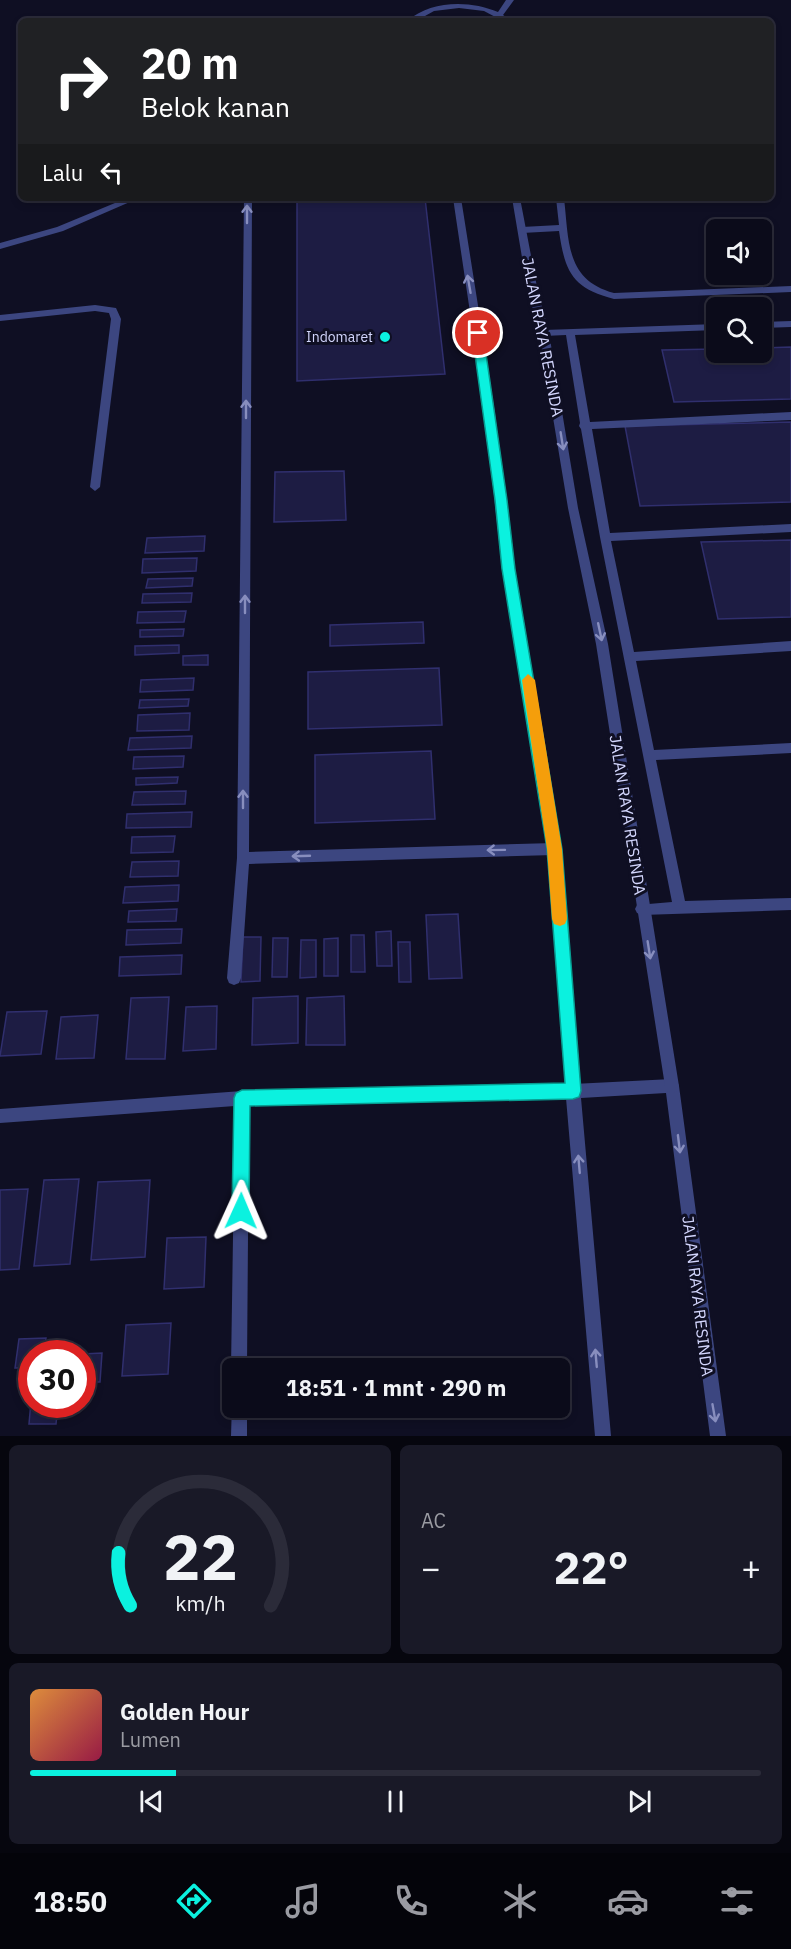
<!DOCTYPE html>
<html lang="id">
<meta charset="utf-8">
<style>
body{margin:0;font-family:"IBM Plex Sans",sans-serif;background:#191927;color:#f1f3f6;height:100vh;display:flex;flex-direction:column;font-size:22px;white-space:nowrap}
*{box-sizing:border-box;margin:0}
p{font-size:20px;color:#9a9ba2}
.icon{flex:none;width:33px;height:33px;fill:none;stroke:currentColor;stroke-width:2;stroke-linecap:round;stroke-linejoin:round}
.map{position:relative;height:1436px;overflow:hidden}
.details{display:flex;flex-direction:column;gap:9px;padding:9px;background:#06060e;flex:1}
.details>*{flex:none}
.hud{position:absolute;left:18px;top:18px;width:756px;height:183px;border-radius:9px;box-shadow:0 3px 9px #0003,0 0 0 2px #2b2b39;background:#202124;color:#fff;overflow:hidden}
.fabs{position:absolute;left:706px;top:219px;display:grid;gap:12px}
.fabs a{display:grid;place-items:center;width:66px;height:66px;border-radius:9px;background:#0b0b1a;box-shadow:0 3px 9px #0003,0 0 0 2px #2b2b39;font-size:30px}
.speed{position:absolute;left:18px;top:1340px;display:flex;gap:12px;font-size:30px;font-weight:700;text-align:center}
.speed>*{display:grid;place-content:center;width:78px;height:78px;border-radius:50%;background:#0b0b1a;box-shadow:0 3px 9px #0003,0 0 0 2px #2b2b39;line-height:1}
.speed .limit{border:9px solid #d22;background:#fff;color:#111}
.pin{position:absolute;display:grid;place-items:center;width:51px;height:51px;color:#fff;margin:-26px;border:3px solid #fff;border-radius:50%;box-shadow:0 2px 6px #0007}
.me{position:absolute;width:66px;margin:-33px;rotate:1deg;stroke-linejoin:round;filter:drop-shadow(0 0 4px #0008)}
.turn{display:flex;align-items:center;gap:21px;height:126px;padding:0 24px;font-size:27px}
.turn .icon{width:78px;height:78px;stroke-width:2.5}
.turn b{display:block;font-size:42px;line-height:51px}
.then{display:flex;align-items:center;height:57px;padding:0 24px;background:#0003;gap:12px;font-size:22px}
.big{font-size:45px;font-weight:800;line-height:1.1}
.details .tile{flex:1;display:flex;flex-direction:column;justify-content:center;gap:9px;min-width:0;padding:0 21px;border-radius:9px;background:#191927}
.details .dial{align-items:center;gap:0}
.dial svg{height:156px;overflow:visible;fill:none;stroke:#2b2b39;stroke-width:7;stroke-linecap:round;text-anchor:middle}
.dial text{fill:#f1f3f6;stroke:none}
.song{display:flex;align-items:center;gap:18px}
.cover{width:72px;height:72px;border-radius:9px;background:linear-gradient(135deg,hsl(30 70% 55%),hsl(340 70% 35%))}
.played{height:6px;border-radius:3px;background:linear-gradient(90deg,#0bf1df 20%,#2b2b39 20%)}
.keys{display:flex;justify-content:space-around;direction:ltr}
.heat{display:flex;justify-content:space-between;align-items:center;font-size:33px;direction:ltr}
.details .tiles{flex:1;display:grid;gap:9px;grid-template-columns:1fr 1fr}
.tile:last-child{grid-column:span 2}
.trip{position:absolute;left:222px;top:1358px;width:348px;height:60px;border-radius:9px;background:#0b0b1a;box-shadow:0 3px 9px #0003,0 0 0 2px #2b2b39;font-weight:800;line-height:60px;text-align:center}
.tab-bar{display:flex;height:96px;justify-content:space-around;align-items:center;background:#04040a;color:#9a9ba2}
.tab-bar .icon{width:42px;height:42px}
.tab-bar .selected{color:#0bf1df}
.tab-bar b{font-size:27px;color:#f1f3f6}
.map>svg:first-child{display:block}
.building{fill:#1d1c43;stroke:#302f6e;stroke-width:1.5}
.lines{fill:none;stroke-linecap:round;stroke-linejoin:round}
.service{fill:#3c4680;fill-rule:evenodd}
.minor{fill:#3c4680;fill-rule:evenodd}
.tertiary{fill:#3c4680;fill-rule:evenodd}
.oneway{stroke:#888ebe}
.route{fill:#0bf1df;stroke:#079d91;stroke-width:1.5}
.slow{fill:#f59e0b}
.poi-dot{fill:#0bf1df;stroke:#0f0f23;stroke-width:2}
.labels{text-anchor:middle;stroke-width:6;stroke-linejoin:round;paint-order:stroke}
.far-poi-label{font-size:14px;fill:#d3d6fd;stroke:#0f0f23;text-anchor:end}
.street-label{font-size:16px;fill:#d3d6fd;stroke:#0f0f23}
</style>
<div class="map">
<svg width="791" height="1436" viewBox="0 0 791 1436">
<rect width="100%" height="100%" fill="#0f0f23"/>
<g class="building">
<path d="M297,198H425L445,374L297,381Z"/>
<path d="M791,347V399L674,402L662,350L717,349V352H762V348Z"/>
<path d="M791,422V502L640,506L625,426Z"/>
<path d="M344,471L346,520L274,522L275,472Z"/>
<path d="M205,536L204,551L145,553L147,538Z"/>
<path d="M791,540V617L718,619L701,542Z"/>
<path d="M197,558L196,571L142,573L143,559Z"/>
<path d="M193,578L192,586L146,588L148,579Z"/>
<path d="M192,593L191,602L142,603L143,594Z"/>
<path d="M186,611L184,622L137,623L138,612Z"/>
<path d="M423,622L424,643L330,646V625Z"/>
<path d="M184,629L183,636L140,637V630Z"/>
<path d="M179,645V653L135,655V646Z"/>
<path d="M208,655V665H183V656Z"/>
<path d="M439,668L442,725L308,729V672Z"/>
<path d="M194,678L193,690L140,692L141,680Z"/>
<path d="M189,699L188,706L139,708L140,700Z"/>
<path d="M190,713L189,730L137,731L138,715Z"/>
<path d="M192,736L191,748L128,750L130,738Z"/>
<path d="M431,751L435,819L315,823V755Z"/>
<path d="M184,756L183,767L133,769L134,757Z"/>
<path d="M178,777L177,783L136,785V778Z"/>
<path d="M186,791L185,804L132,805L134,792Z"/>
<path d="M192,812L191,827L126,828L127,814Z"/>
<path d="M175,836L173,852L131,853L132,837Z"/>
<path d="M179,861L178,876L130,877L132,862Z"/>
<path d="M179,885L178,901L123,903L125,887Z"/>
<path d="M177,909L176,921L128,922L129,911Z"/>
<path d="M458,914L462,978L429,979L426,915Z"/>
<path d="M182,929L181,943L126,945L127,930Z"/>
<path d="M391,931L392,966H377L376,932Z"/>
<path d="M351,935H364L365,972H351Z"/>
<path d="M243,937H261L260,981L241,982Z"/>
<path d="M273,938H288L287,977H272Z"/>
<path d="M338,938V976H324V939Z"/>
<path d="M301,940H316V977L300,978Z"/>
<path d="M398,942H410L411,982H399Z"/>
<path d="M182,955L181,974L119,976L120,957Z"/>
<path d="M298,996V1043L252,1045L253,998Z"/>
<path d="M344,996L345,1045H306L307,998Z"/>
<path d="M169,997L165,1059H126L131,998Z"/>
<path d="M217,1006L216,1049L183,1051L186,1007Z"/>
<path d="M47,1011L41,1054L0,1056L7,1012Z"/>
<path d="M98,1015L94,1058L56,1059L61,1017Z"/>
<path d="M79,1179L70,1264L34,1266L44,1180Z"/>
<path d="M150,1180L145,1257L91,1260L98,1182Z"/>
<path d="M28,1189L19,1269L0,1270V1190Z"/>
<path d="M206,1237L204,1287L164,1289L167,1238Z"/>
<path d="M171,1323L168,1374L122,1376L126,1325Z"/>
<path d="M46,1338L44,1353H32V1368H15L19,1339Z"/>
<path d="M102,1353L100,1382H82V1354Z"/>
<path d="M31,1401L32,1404H58L56,1424H29Z"/>
</g>
<g class="lines">
<g class="service">
<path d="M127,198H139L63,231L0,249V243L57,227Z"/>
<path d="M244,198H252L249,852L554,843L559,845L560,849L559,853L554,855L249,864L241,978L239,983L234,985L229,983L227,978L237,858Z"/>
<path d="M556,198H564C569,240 565,280 614,293L791,286V292L614,299C572,288 565,272 559,231L522,233L518,230L522,227L559,225Z"/>
<path d="M95,305L116,308L121,319L100,487L95,491L90,487L111,319L109,313L95,311L0,321V315Z"/>
<path d="M791,321V327L762,328V322Z"/>
<path d="M717,324V330L575,335L590,422L791,412V420L592,429L610,533L791,524V532L611,541L634,652L791,641V651L636,661L654,750L791,743V753L656,760L685,901L791,898V910L642,915L637,913L635,909L637,905L672,902L600,537L581,429L579,426L580,423L566,335L544,336L539,333L544,330Z"/>
</g>
<g class="minor">
<path d="M672,1079L677,1081L679,1086L726,1436H710L666,1093L581,1098L611,1436H595L566,1098L249,1105L247,1368H232V1372L231,1368L235,1106L0,1123V1109L242,1091L573,1084Z"/>
<path d="M232,1403V1407H247V1436H231Z"/>
</g>
<g class="tertiary">
<path d="M506,0H514L503,15L512,21H503L484,11L459,8L434,11L416,21H407C431,0 470,0 498,12Z"/>
<path d="M453,198H461L495,413L514,569L560,849L580,1091L578,1096L573,1098L568,1096L566,1091L548,849L502,569L485,413Z"/>
<path d="M512,198H520L537,287L549,333L578,508L608,644L679,1086L677,1091L672,1093L667,1091L665,1086L596,644L568,508L539,333L527,287Z"/>
</g>
</g>
<defs><path id="oneway-shaft" d="M-6 0H5M1.5-3L5.5 0L1.5 3" fill="none" stroke-width="1.6" stroke-linecap="round" stroke-linejoin="round" transform="scale(1.5)"/></defs>
<g class="oneway">
<use href="#oneway-shaft" transform="translate(247 214) rotate(-90)"/>
<use href="#oneway-shaft" transform="translate(469 284) rotate(-100)"/>
<use href="#oneway-shaft" transform="translate(246 409) rotate(-90)"/>
<use href="#oneway-shaft" transform="translate(562 441) rotate(81)"/>
<use href="#oneway-shaft" transform="translate(245 604) rotate(-90)"/>
<use href="#oneway-shaft" transform="translate(600 632) rotate(78)"/>
<use href="#oneway-shaft" transform="translate(243 799) rotate(-90)"/>
<use href="#oneway-shaft" transform="translate(496 850) rotate(179)"/>
<use href="#oneway-shaft" transform="translate(301 856) rotate(178)"/>
<use href="#oneway-shaft" transform="translate(649 950) rotate(81)"/>
<use href="#oneway-shaft" transform="translate(679 1144) rotate(83)"/>
<use href="#oneway-shaft" transform="translate(579 1164) rotate(-95)"/>
<use href="#oneway-shaft" transform="translate(596 1358) rotate(-95)"/>
<use href="#oneway-shaft" transform="translate(714 1413) rotate(80)"/>
</g>
<path class="route" d="M478,330L483,333L507,500L515,569L562,849L581,1091L579,1097L573,1099L250,1106L249,1211L247,1217L241,1219L235,1217L232,1211L234,1098L236,1093L242,1090L565,1083L547,849L502,569L495,500L472,333Z"/>
<path class="slow" d="M528,674L535,680L562,849L567,919L565,924L560,926L554,924L552,919L547,849L522,680Z"/>
<circle class="poi-dot" cx="385" cy="337" r="6"/>
<g class="labels">
<g class="far-poi-label">
<text x="373" y="342">Indomaret</text>
</g>
<g class="street-label">
<text transform="translate(543 337) rotate(79)" y="6">JALAN RAYA RESINDA</text>
<text transform="translate(628 815) rotate(81)" y="6">JALAN RAYA RESINDA</text>
<text transform="translate(698 1296) rotate(83)" y="6">JALAN RAYA RESINDA</text>
</g>
</g>
</svg>
<div class="fabs">
<a><svg class="icon" aria-label="sound" viewBox="0 0 24 24"><path d="M4 9h4l5-4v14l-5-4H4zM17 9q2 3 0 6"/></svg></a>
<a><svg class="icon" aria-label="search" viewBox="0 0 24 24"><circle cx="10" cy="10" r="6"/><path d="M15 15l6 6"/></svg></a>
</div>
<div class="speed"><div class="limit">30</div></div>
<div class="pin" style="left:478px;top:333px;background:#d93025"><svg class="icon" aria-label="arrive" viewBox="0 0 24 24"><path d="M6 21V4h12l-3 4 3 4H6"/></svg></div>
<svg class="me" style="left:241px;top:1211px" viewBox="-20 -20 40 40"><path d="M0-17L14 15 0 8-14 15z" fill="#0bf1df" stroke="#fff" stroke-width="4"/></svg>
<div class="trip">18:51 · 1 mnt · 290 m</div>
<div class="hud">
<div class="turn"><svg class="icon" aria-label="right" viewBox="0 0 24 24"><path d="M7 20v-9h11M14 6l5 5-5 5"/></svg><div><b>20 m</b>Belok kanan</div></div>
<div class="then">Lalu<svg class="icon" aria-label="left" viewBox="0 0 24 24"><path d="M17 20v-9H6M10 6l-5 5 5 5"/></svg></div>
</div>
</div>
<section class="details">
<div class="tiles">
<div class="tile dial"><svg viewBox="0 0 100 80">
<path d="M14 69A42 42 0 1 1 86 69"/>
<path d="M14 69A42 42 0 0 1 8 42" stroke="#0bf1df"/>
<text x="50" y="56" font-size="32" font-weight="700">22</text>
<text x="50" y="72" font-size="11">km/h</text>
</svg></div>
<div class="tile"><p>AC</p>
<div class="heat"><a>−</a><b class="big">22°</b><a>+</a></div>
</div>
<div class="tile">
<div class="song"><i class="cover"></i><div><b>Golden Hour</b><p>Lumen</p></div></div>
<div class="played"></div>
<div class="keys"><svg class="icon" aria-label="previous" viewBox="0 0 24 24"><path d="M18 5L8 12l10 7zM5 5v14"/></svg><svg class="icon" aria-label="pause" viewBox="0 0 24 24"><path d="M8 5v14M16 5v14"/></svg><svg class="icon" aria-label="next" viewBox="0 0 24 24"><path d="M6 5l10 7-10 7zM19 5v14"/></svg></div>
</div>
</div>
</section>
<nav class="tab-bar">
<b>18:50</b>
<svg class="icon selected" aria-label="directions" viewBox="0 0 24 24"><path d="M12 3l9 9-9 9-9-9zM9 14v-3h6M13 9l2 2-2 2"/></svg>
<svg class="icon" aria-label="music" viewBox="0 0 24 24"><path d="M9 18V5l10-2v13"/><circle cx="6" cy="18" r="3"/><circle cx="16" cy="16" r="3"/></svg>
<svg class="icon" aria-label="phone" viewBox="0 0 24 24"><path d="M5 4h4l2 5-3 2q2 4 5 5l2-3 5 2v4C11 20 4 13 5 4z"/></svg>
<svg class="icon" aria-label="climate" viewBox="0 0 24 24"><path d="M12 3v18M4 7l16 10M4 17L20 7"/></svg>
<svg class="icon" aria-label="car" viewBox="0 0 24 24"><path d="M5 17H2v-5l4-1 3-4h7l3 4 3 1v5h-3M9 17h6M6 11h13"/><circle cx="7" cy="17" r="2"/><circle cx="17" cy="17" r="2"/></svg>
<svg class="icon" aria-label="filters" viewBox="0 0 24 24"><path d="M4 7h16M4 17h16"/><circle cx="9" cy="7" r="2"/><circle cx="15" cy="17" r="2"/></svg>
</nav>
